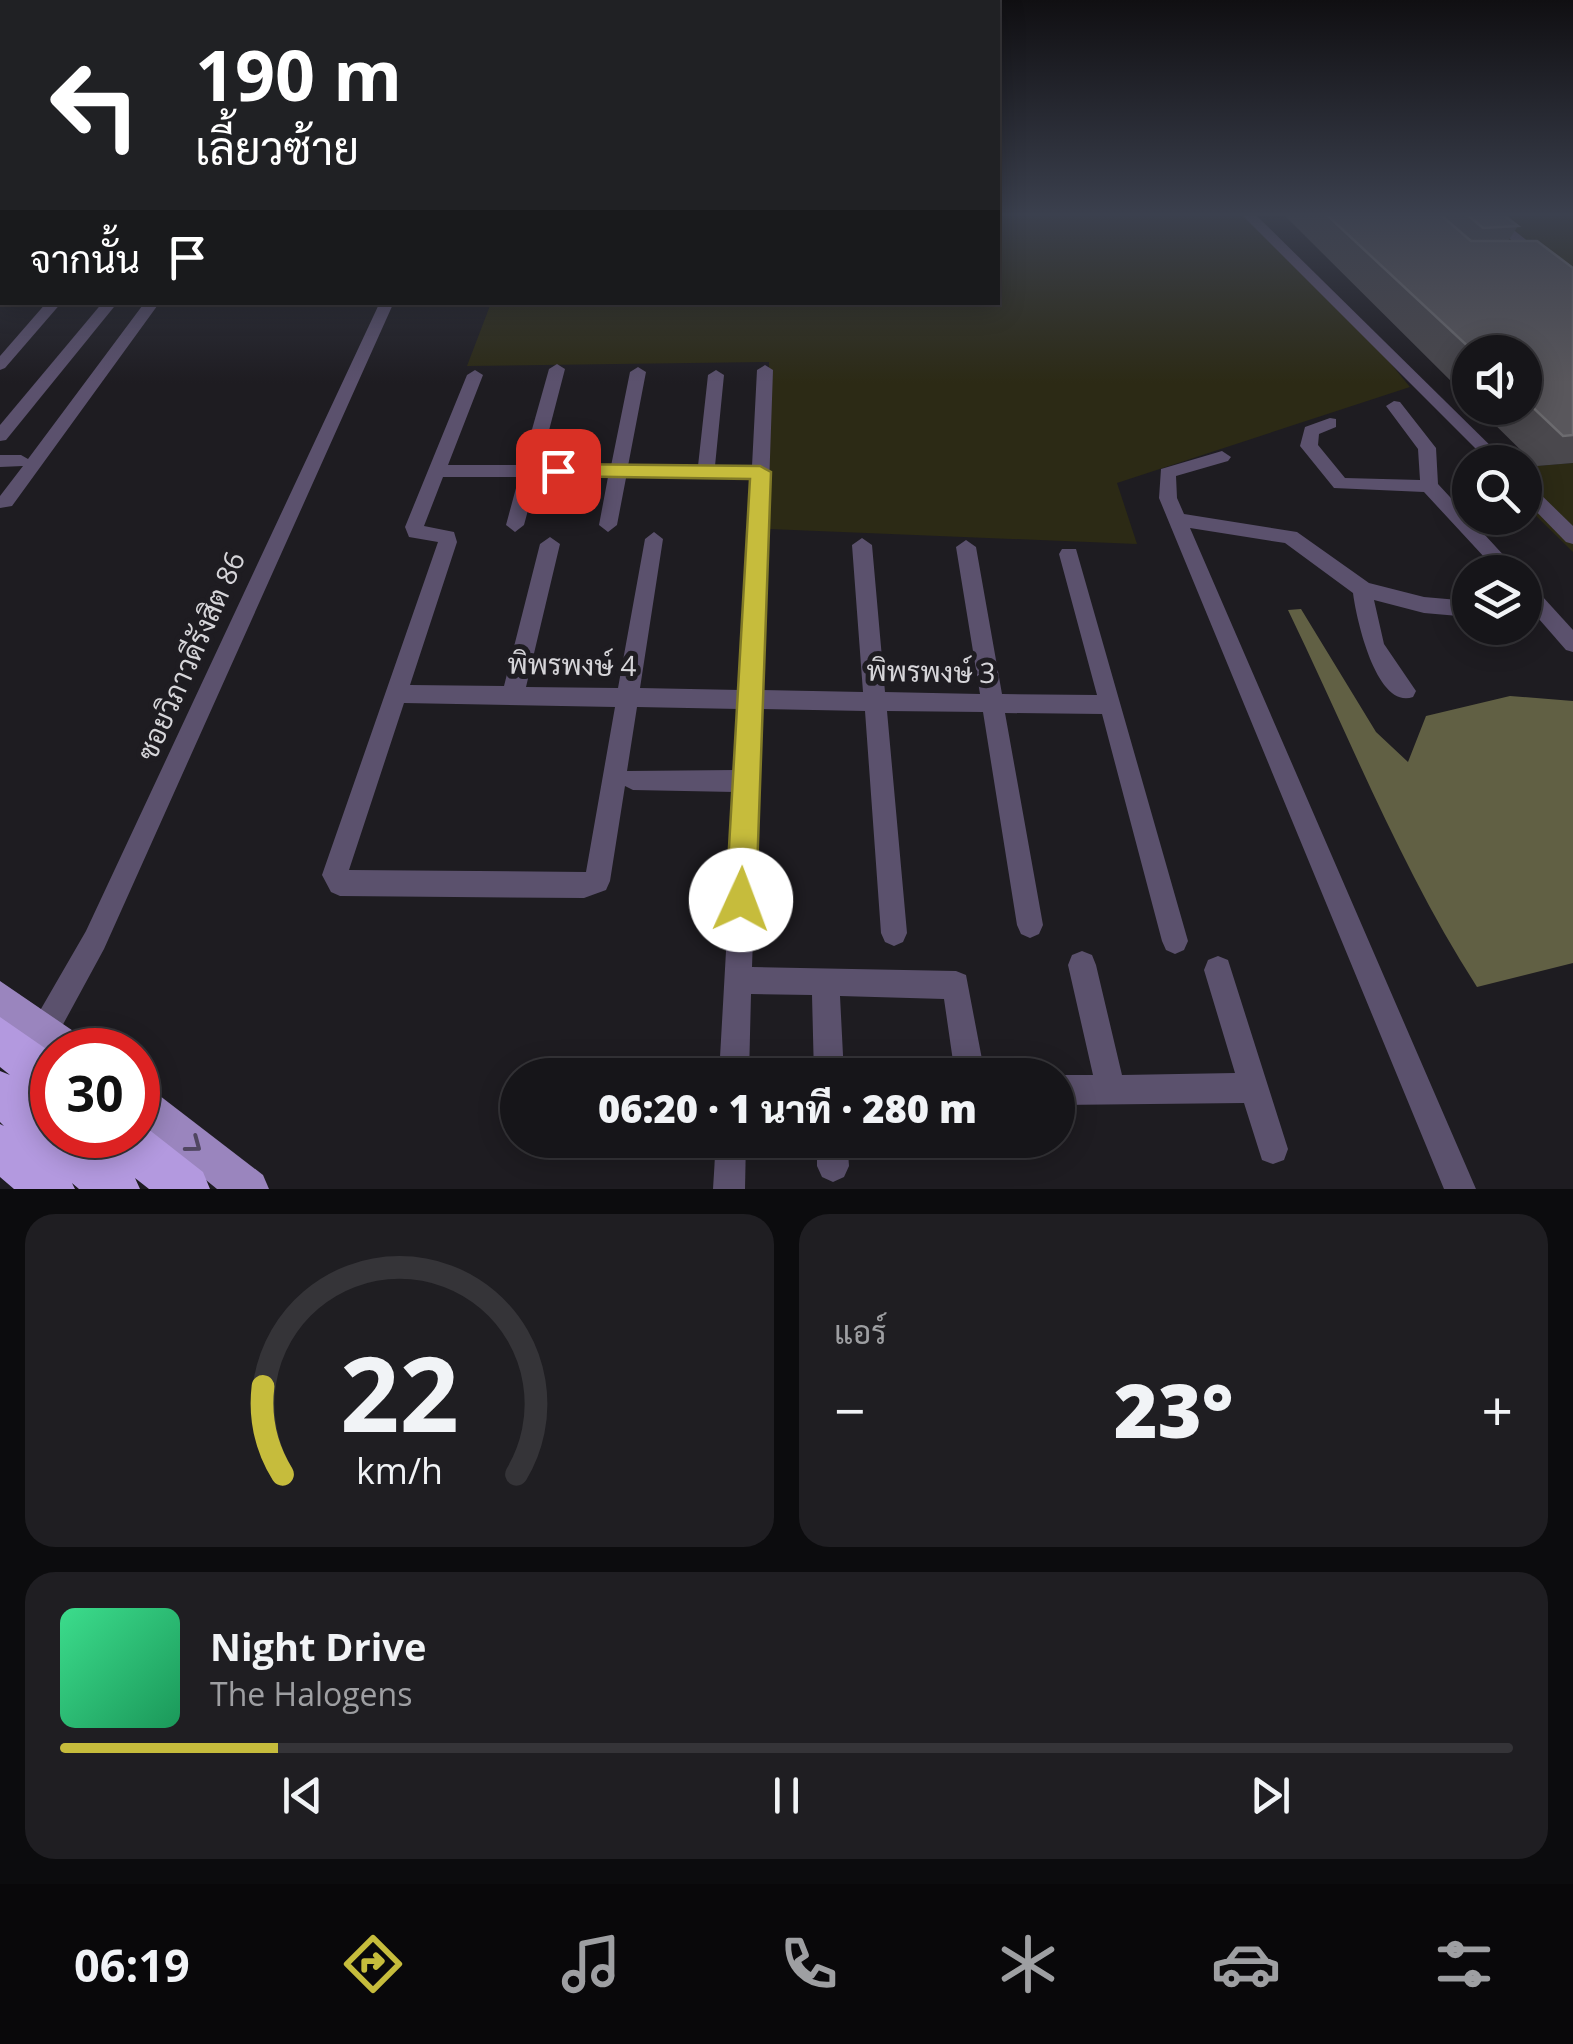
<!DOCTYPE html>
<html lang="th">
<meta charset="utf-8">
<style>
body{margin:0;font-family:"Open Sans",Sarabun,sans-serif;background:#1f1e22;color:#f1f3f6;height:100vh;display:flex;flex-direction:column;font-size:38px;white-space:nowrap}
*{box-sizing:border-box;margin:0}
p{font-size:32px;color:#9e9fa2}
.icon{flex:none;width:55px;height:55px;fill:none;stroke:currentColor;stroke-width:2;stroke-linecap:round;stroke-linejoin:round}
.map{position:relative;height:1189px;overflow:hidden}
.panel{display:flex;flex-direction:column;gap:25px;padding:25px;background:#0c0c0e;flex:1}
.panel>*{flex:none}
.guide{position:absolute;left:0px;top:0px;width:1000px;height:305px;box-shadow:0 5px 25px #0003,0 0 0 2px #353438;background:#202124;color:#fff;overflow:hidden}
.tools{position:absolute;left:1452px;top:335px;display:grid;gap:20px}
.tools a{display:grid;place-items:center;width:90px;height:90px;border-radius:50%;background:#161519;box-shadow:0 5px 25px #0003,0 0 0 2px #353438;font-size:50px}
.speed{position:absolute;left:30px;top:1028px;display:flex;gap:20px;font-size:50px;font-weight:700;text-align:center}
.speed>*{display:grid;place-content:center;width:130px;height:130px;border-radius:50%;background:#161519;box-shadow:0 5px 25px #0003,0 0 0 2px #353438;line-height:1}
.speed .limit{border:15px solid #d22;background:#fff;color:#111}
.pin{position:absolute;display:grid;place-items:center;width:85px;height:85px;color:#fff;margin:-42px;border-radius:20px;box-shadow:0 5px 15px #0006}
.me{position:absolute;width:110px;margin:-55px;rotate:2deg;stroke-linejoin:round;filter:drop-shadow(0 0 8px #0008)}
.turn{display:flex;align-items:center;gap:35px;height:210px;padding:0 30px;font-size:45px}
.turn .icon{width:130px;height:130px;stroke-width:2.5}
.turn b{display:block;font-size:70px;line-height:85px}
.then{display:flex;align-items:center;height:95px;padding:0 30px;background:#0003;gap:20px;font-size:38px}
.big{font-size:75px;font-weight:800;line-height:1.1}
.panel .tile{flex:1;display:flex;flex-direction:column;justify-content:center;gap:15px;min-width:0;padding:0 35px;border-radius:30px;background:#1f1e22}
.panel .dial{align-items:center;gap:0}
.dial svg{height:260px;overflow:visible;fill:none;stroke:#353438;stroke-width:7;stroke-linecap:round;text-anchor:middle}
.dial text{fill:#f1f3f6;stroke:none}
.song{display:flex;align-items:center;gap:30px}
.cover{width:120px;height:120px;border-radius:15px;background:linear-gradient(135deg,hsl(150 70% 55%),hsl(150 70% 35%))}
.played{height:10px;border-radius:5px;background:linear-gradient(90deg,#c6bc3c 15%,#353438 15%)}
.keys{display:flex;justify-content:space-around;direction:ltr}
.heat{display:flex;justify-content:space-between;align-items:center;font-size:55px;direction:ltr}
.panel .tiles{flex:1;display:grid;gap:25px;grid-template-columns:1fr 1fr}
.tile:last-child{grid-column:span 2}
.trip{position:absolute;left:500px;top:1058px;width:575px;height:100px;border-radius:50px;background:#161519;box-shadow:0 5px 25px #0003,0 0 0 2px #353438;font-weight:800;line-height:100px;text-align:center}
.tabs{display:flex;height:160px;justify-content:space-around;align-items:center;background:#09080a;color:#9e9fa2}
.tabs .icon{width:70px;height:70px}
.tabs .current{color:#c6bc3c}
.tabs b{font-size:45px;color:#f1f3f6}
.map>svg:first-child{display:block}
.green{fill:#2c2a15}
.water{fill:#616044}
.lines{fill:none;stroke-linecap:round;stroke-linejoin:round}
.minor{fill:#5b516d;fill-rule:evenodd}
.major{fill:#9a85be;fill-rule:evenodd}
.highway{fill:#b399df;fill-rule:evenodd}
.wall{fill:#4a484d}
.building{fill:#59575c;stroke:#6c6b6f;stroke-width:2.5}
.oneway{stroke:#504660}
.route{fill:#c6bc3c;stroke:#817a27;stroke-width:2.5}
.labels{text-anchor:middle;stroke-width:10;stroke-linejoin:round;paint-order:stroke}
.street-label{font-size:28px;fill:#d6d5d9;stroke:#1e1c21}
</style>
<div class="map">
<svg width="1573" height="1189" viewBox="0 0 1573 1189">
<rect width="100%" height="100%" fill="#1e1c21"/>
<g class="green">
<path d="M998,216H1244L1373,342L1410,387L1117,483L1137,544L769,529V362L467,366L491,303L998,302Z"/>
<path d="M1452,216H1573V315Z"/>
<path d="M1573,463V552L1525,505V467Z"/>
</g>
<path class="water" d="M1301,609L1376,732L1408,762L1426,716L1510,696L1573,701V963L1477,987C1401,869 1349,736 1288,610Z"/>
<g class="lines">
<g class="minor">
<path d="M1243,216H1257L1507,462H1489Z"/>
<path d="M1482,216H1496L1549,258L1537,261Z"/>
<path d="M47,302H62L5,368L0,370V356Z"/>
<path d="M103,302H118L6,440L0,441V425Z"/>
<path d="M145,302H160L12,506L0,508V496L23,466L0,467V455H21L28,459Z"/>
<path d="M380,302H394L104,949L54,1041L44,1045L34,1041L30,1031L34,1021L86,931Z"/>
<path d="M557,364L565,369L540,465L611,466L630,372L638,367L646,372L628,466H698L708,375L716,370L724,375L715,466H752L757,370L765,365L773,370L762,690L863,692L852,545L862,538L872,545L885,692L980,694L956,547L966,540L976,547L1002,694L1097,695L1059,554L1062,549H1076L1188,941L1184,950L1175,954L1166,950L1162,941L1102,714L1005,713L1043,925L1039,934L1030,938L1021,934L1017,925L983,712L887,711L907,933L903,942L894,946L885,942L881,933L865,711L761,709L752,967L956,971L966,975L985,1075H955L944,999L840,996L844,1075H814L812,995L751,994L749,1075H719L735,792L633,790L625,786L610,881L606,890L584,898L340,896L331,892L322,875L438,542L409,537L405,527L467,375L475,370L483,375L448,465H522L549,369ZM443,477H519L506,525L515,532L524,525L537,477H608L599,525L608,532L617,525L626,478H751L740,690L640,688L663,539L654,532L645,539L618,688L526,687L560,544L550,537L540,544L504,686L410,685L457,542L454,532L424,526ZM404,703L615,707L586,872L349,870ZM637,707L739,709L736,770L627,771Z"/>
<path d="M1394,401L1400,402L1436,448L1438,484L1519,572H1498L1424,492L1334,488L1300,446L1305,427L1330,418L1336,419V427L1319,434L1318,445L1345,478L1420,480L1418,449L1386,406Z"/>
<path d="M1222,451L1231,457L1228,461L1176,476L1177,498L1184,514L1297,532L1369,583L1424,597L1470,601V617L1424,613L1374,600L1384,644L1416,691L1413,697C1376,710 1356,617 1353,593L1285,543L1190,528L1476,1189H1444L1159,498L1161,469Z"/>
<path d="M1525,483L1531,485L1573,526V544L1566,542L1525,500Z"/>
<path d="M1525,582L1532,585L1573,630V652L1566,650L1525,603Z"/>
<path d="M1082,951L1092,955L1096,965L1122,1075L1235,1073L1204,970L1208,960L1218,956L1228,960L1288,1149L1284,1160L1273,1164L1262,1160L1244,1103L1058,1105V1075H1093L1068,965L1072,955Z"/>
<path d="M716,1140H746L745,1189H713Z"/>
<path d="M817,1140H847L849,1166L844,1177L833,1182L822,1177L817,1166Z"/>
<path d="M965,1140H995L991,1155L980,1159L969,1155Z"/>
</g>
<g class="major">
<path d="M0,981L82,1037L87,1050H52V1060L0,1020Z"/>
<path d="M138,1083L151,1089L263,1175L269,1189H217L138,1125Z"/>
</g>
<path class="highway" d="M0,1017L52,1053V1103L43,1099L52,1107V1135H87L101,1146L96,1135H138V1121L203,1172L210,1189H149L135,1178L140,1189H79L72,1183L75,1189H14L0,1177V1124L4,1126L0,1122V1071L10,1075L0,1067Z"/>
</g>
<path class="wall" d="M1285,216H1505L1518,226L1508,241L1573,268V463L1537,466L1478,408H1525V352H1470V400Z"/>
<g class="building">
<path d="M1328,216H1442L1471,241H1537L1573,268V435L1563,436L1525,400V352H1474Z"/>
<path d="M1469,216H1505L1518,226L1483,228Z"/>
</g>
<defs><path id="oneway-chevron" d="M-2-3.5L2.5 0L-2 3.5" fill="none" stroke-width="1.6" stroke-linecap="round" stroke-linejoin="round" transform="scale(2.5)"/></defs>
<use class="oneway" href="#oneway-chevron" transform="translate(194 1145) rotate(37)"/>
<linearGradient id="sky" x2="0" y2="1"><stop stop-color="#100f12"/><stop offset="0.56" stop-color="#3b404e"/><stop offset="1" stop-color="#3b404e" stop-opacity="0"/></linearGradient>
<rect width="1573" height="383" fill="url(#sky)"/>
<path class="route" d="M558,464L760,466L771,472L756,900L751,911L741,915L731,911L726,900L750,479L551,476L548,471Z"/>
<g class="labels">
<g class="street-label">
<text transform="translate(191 656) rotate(-66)" y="10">ซอยวิภาวดีรังสิต 86</text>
<text transform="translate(572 665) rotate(1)" y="10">พิพรพงษ์ 4</text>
<text transform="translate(931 672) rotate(1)" y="10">พิพรพงษ์ 3</text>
</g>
</g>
</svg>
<div class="tools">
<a><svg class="icon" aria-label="sound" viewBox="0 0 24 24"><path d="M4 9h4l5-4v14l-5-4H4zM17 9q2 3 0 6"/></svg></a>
<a><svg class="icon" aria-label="search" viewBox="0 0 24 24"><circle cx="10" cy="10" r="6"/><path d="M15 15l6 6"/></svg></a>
<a><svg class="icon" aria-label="layers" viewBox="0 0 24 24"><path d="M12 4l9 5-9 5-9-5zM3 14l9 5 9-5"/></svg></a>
</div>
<div class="speed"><div class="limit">30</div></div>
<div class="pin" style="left:558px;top:471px;background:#d93025"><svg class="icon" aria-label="arrive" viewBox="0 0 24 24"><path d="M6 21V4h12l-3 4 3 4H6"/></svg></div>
<svg class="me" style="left:741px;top:900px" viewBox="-20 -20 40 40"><circle r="19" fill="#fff"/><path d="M0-13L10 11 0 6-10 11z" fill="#c6bc3c"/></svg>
<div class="trip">06:20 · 1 นาที · 280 m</div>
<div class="guide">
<div class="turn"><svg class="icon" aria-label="left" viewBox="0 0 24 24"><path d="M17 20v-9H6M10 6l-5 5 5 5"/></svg><div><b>190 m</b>เลี้ยวซ้าย</div></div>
<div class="then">จากนั้น<svg class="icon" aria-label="arrive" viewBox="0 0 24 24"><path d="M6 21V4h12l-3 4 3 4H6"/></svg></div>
</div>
</div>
<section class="panel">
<div class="tiles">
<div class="tile dial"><svg viewBox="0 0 100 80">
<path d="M14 69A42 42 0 1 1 86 69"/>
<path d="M14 69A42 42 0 0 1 8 42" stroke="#c6bc3c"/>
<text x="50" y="56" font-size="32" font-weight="700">22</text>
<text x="50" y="72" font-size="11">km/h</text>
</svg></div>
<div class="tile"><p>แอร์</p>
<div class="heat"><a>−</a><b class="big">23°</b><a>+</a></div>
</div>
<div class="tile">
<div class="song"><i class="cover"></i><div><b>Night Drive</b><p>The Halogens</p></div></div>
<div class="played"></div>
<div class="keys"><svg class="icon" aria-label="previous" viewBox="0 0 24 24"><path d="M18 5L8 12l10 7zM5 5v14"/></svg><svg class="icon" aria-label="pause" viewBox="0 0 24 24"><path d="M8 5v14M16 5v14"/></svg><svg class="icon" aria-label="next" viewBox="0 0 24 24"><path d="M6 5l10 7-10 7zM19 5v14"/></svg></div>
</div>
</div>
</section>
<nav class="tabs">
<b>06:19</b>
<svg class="icon current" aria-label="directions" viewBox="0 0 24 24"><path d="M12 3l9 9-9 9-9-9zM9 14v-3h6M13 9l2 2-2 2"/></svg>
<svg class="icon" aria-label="music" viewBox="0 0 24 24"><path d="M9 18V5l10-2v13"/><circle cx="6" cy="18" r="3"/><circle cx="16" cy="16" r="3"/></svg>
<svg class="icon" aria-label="phone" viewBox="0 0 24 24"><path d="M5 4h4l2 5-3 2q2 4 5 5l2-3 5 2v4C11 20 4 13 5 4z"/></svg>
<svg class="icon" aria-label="climate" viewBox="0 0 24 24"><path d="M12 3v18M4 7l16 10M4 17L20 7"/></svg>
<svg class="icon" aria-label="car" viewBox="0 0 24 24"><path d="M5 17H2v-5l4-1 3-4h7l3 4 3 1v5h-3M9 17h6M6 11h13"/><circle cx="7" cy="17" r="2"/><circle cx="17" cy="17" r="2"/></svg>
<svg class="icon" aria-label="filters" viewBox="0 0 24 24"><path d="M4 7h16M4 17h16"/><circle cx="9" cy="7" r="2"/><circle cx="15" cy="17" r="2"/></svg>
</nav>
